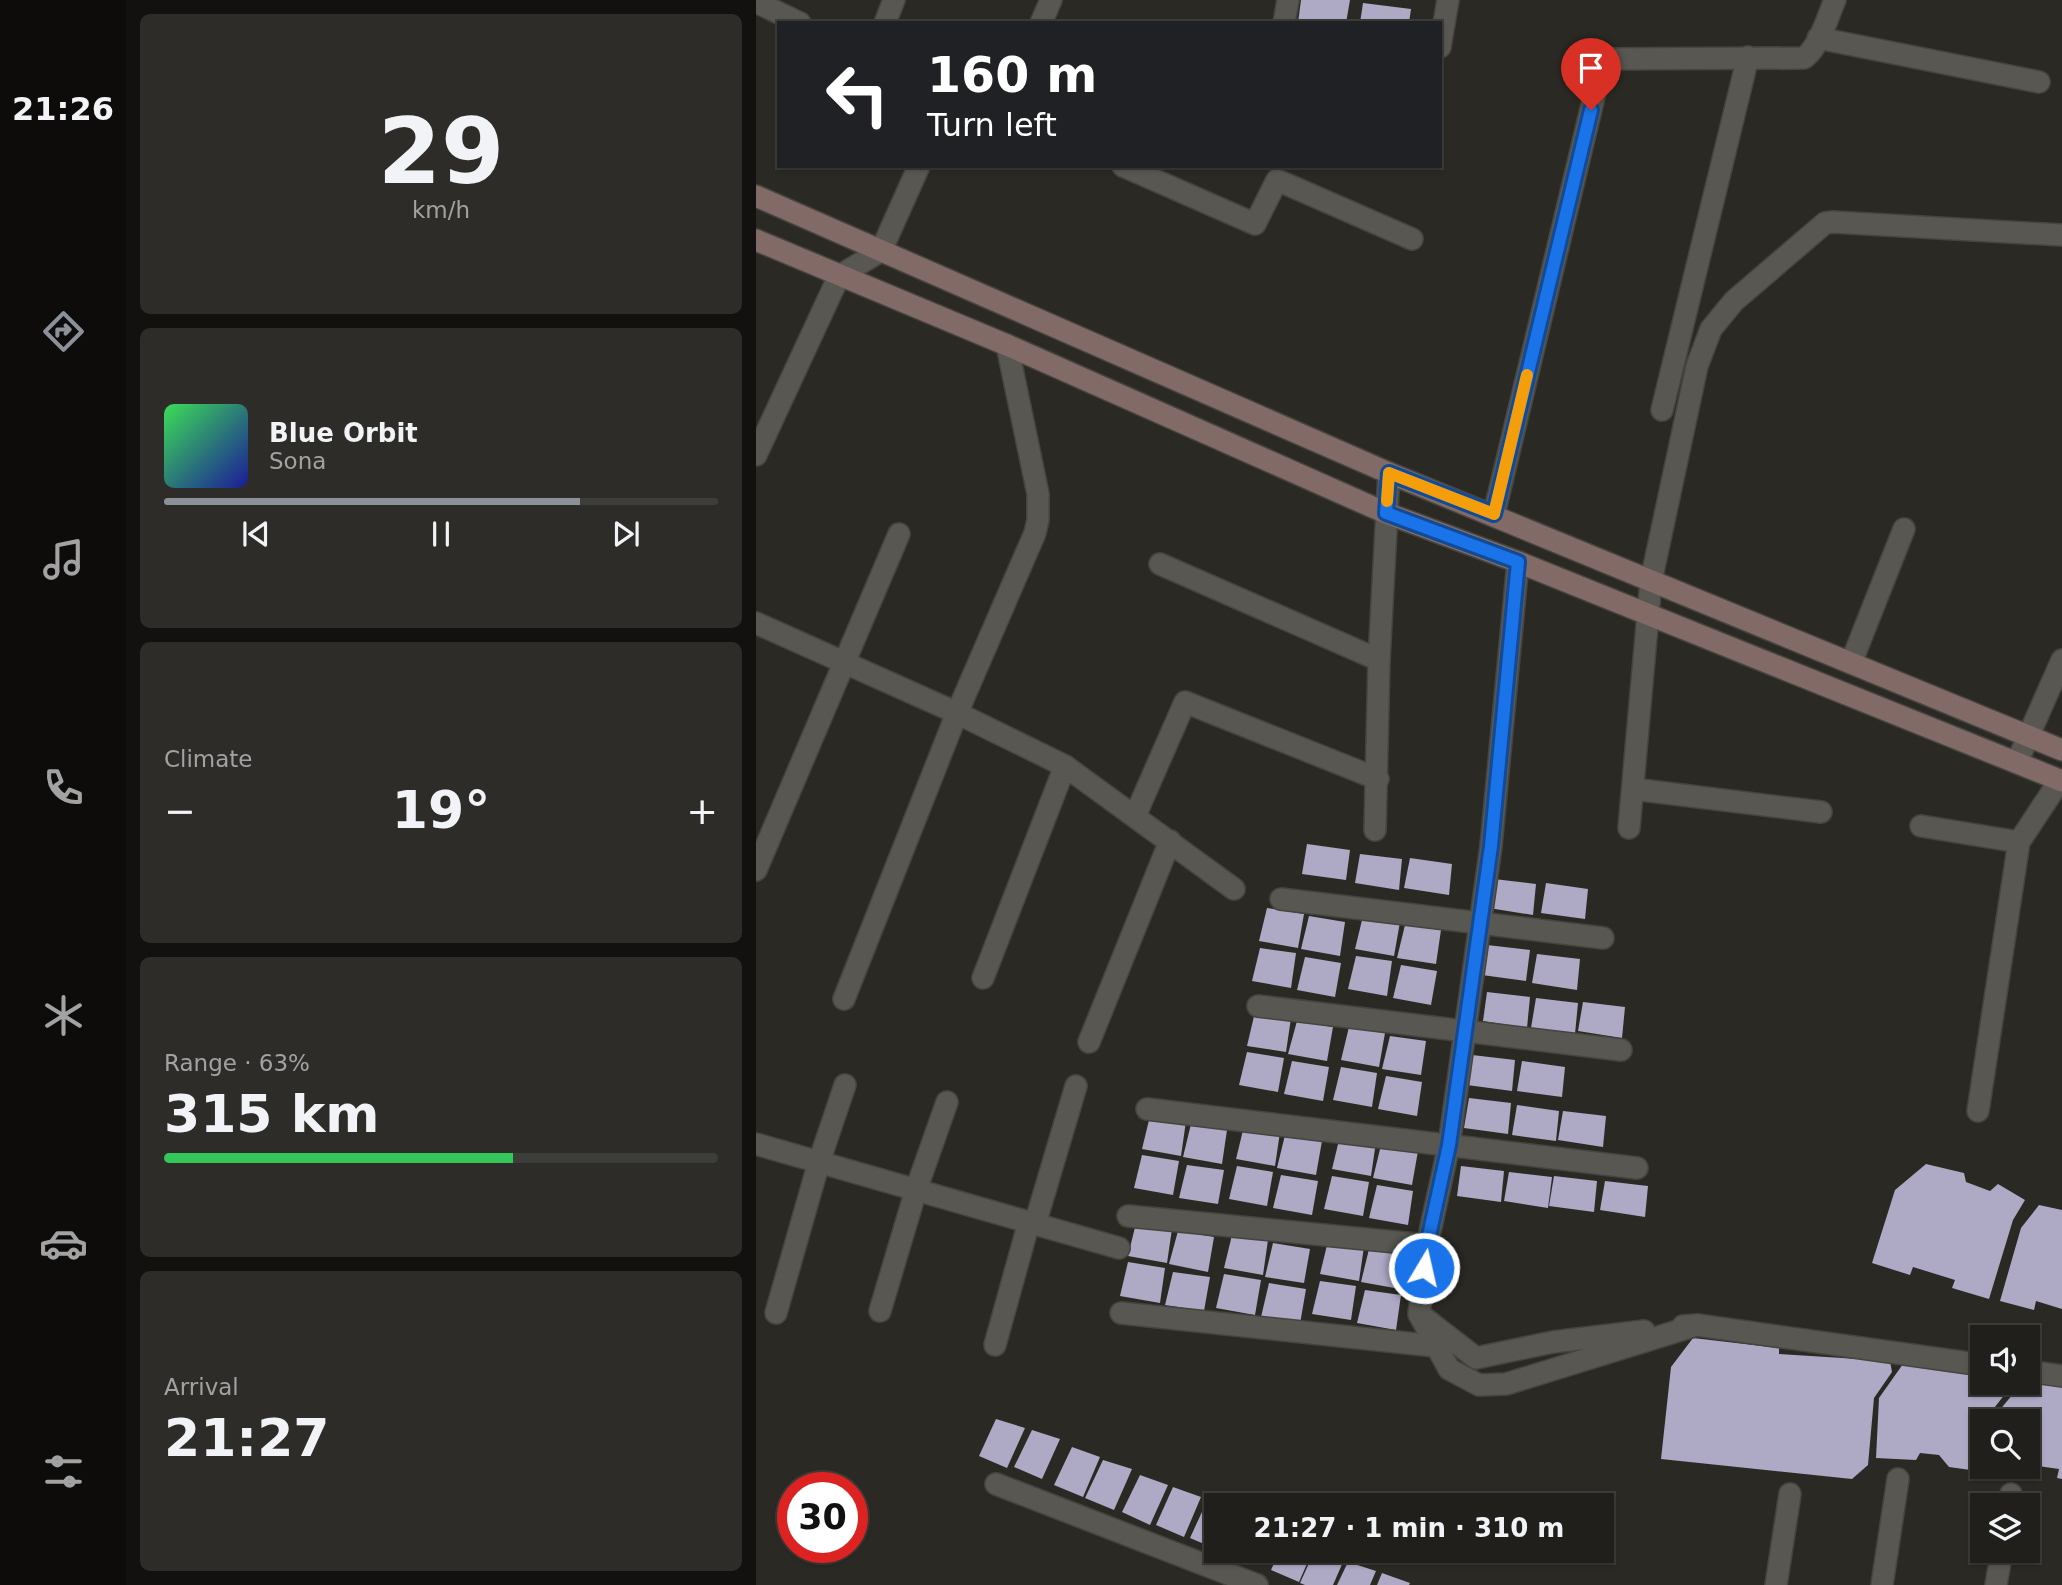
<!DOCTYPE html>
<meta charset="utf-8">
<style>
body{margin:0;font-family:"DejaVu Sans",sans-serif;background:#2d2c28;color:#f1f3f6;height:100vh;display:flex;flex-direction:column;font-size:26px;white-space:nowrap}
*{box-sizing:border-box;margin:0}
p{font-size:23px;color:#a2a2a3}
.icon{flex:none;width:38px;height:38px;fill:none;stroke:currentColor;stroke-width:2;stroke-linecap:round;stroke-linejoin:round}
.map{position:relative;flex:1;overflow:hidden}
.panel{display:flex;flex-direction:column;gap:14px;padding:14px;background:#12110f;width:630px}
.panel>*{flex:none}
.top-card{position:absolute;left:21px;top:21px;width:665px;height:147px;border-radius:0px;box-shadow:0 2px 5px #0004,0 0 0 2px #3d3d3a;background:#202124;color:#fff;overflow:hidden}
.tools{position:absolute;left:1214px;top:1325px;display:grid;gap:14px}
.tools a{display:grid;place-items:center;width:70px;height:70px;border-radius:0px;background:#201f1b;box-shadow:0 2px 5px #0004,0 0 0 2px #3d3d3a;font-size:35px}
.speed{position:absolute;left:21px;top:1472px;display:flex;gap:14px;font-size:35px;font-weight:700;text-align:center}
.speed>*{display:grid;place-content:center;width:91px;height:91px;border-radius:50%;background:#201f1b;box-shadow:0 2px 5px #0004,0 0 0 2px #3d3d3a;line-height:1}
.speed .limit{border:10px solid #d22;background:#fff;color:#111}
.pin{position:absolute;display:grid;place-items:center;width:60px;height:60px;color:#fff;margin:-72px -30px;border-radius:50% 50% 50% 0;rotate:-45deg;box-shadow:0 0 7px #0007}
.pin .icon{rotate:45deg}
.me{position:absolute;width:77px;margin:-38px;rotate:9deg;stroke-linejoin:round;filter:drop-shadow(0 0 5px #0008)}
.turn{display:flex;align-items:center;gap:24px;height:147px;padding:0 35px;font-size:32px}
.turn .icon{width:91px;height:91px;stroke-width:2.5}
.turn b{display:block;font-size:49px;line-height:60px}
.big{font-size:52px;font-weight:800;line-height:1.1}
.panel .tile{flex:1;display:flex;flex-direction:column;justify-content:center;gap:10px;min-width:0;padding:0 24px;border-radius:10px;background:#2d2c28}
.panel .dial{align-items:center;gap:0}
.dial b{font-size:91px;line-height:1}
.song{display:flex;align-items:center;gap:21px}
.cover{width:84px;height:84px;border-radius:10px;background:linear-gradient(135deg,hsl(130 70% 55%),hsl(240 70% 35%))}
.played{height:7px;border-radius:4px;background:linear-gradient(90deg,#8c9099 75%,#3d3d3a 75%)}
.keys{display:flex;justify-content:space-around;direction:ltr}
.heat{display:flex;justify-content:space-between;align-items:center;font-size:38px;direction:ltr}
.charge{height:10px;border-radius:5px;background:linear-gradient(90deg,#34c759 63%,#3d3d3a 0)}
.trip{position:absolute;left:448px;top:1493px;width:410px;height:70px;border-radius:0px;background:#201f1b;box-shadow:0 2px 5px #0004,0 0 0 2px #3d3d3a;font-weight:800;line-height:70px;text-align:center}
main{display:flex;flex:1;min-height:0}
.tab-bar{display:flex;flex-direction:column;width:126px;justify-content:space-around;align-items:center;background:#0d0c0b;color:#a2a2a3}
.tab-bar .icon{width:49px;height:49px}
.tab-bar .selected{color:#8c9099}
.tab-bar b{font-size:32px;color:#f1f3f6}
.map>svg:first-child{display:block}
.building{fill:#aea9c5}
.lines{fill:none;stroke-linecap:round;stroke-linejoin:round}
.street-casing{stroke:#45443f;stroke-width:24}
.secondary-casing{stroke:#45443f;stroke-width:24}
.street{stroke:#595751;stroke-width:21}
.secondary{stroke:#826a67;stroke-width:21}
.route-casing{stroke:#114b97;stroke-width:18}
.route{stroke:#1a73e8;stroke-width:12}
.slow{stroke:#f59e0b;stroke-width:12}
</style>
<main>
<nav class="tab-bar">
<b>21:26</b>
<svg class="icon selected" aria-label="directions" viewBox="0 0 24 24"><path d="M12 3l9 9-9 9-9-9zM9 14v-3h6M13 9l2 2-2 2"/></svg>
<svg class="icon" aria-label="music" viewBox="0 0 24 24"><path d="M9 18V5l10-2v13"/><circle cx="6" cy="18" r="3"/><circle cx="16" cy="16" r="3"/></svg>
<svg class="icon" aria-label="phone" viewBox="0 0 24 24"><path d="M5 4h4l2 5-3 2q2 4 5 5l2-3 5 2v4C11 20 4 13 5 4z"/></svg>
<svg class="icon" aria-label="climate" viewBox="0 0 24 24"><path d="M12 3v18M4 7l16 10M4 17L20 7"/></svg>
<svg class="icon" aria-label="car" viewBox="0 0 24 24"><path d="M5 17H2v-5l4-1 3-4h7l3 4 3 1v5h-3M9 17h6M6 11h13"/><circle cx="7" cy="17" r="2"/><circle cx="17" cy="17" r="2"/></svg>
<svg class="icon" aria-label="filters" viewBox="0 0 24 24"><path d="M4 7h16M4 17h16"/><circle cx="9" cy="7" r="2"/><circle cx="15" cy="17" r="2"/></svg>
</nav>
<section class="panel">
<div class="tile dial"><b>29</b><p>km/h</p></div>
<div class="tile">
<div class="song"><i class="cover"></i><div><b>Blue Orbit</b><p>Sona</p></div></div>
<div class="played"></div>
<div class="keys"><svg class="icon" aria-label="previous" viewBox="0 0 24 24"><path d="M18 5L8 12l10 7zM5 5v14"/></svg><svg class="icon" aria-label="pause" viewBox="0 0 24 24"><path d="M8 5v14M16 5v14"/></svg><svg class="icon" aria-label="next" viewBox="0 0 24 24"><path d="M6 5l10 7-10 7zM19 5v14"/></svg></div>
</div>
<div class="tile"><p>Climate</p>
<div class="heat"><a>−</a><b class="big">19°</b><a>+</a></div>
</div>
<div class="tile"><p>Range · 63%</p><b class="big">315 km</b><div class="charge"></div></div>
<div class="tile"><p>Arrival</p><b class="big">21:27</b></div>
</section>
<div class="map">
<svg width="1306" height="1585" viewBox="0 0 1306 1585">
<rect width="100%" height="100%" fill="#2b2924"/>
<g class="building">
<path d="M545,0H594L590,23H542Z"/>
<path d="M607,3L655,9L653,23H604Z"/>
<path d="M551,844L594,850L590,880L546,874Z"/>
<path d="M604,854L646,859L643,890L599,883Z"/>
<path d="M654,858L696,864L693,895L648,888Z"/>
<path d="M738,879L780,884L777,915L733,908Z"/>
<path d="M790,883L832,889L829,919L785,913Z"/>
<path d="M511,908L548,914L542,948L503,941Z"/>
<path d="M553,916L589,922L584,956L545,949Z"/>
<path d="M607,916L644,922L638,956L599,949Z"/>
<path d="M649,925L685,930L680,964L641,958Z"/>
<path d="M731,945L774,950L770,981L726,975Z"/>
<path d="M504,948L540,953L535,988L496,981Z"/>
<path d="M781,954L824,959L821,990L776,983Z"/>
<path d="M600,956L636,961L631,996L592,989Z"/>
<path d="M549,957L585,963L579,997L541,990Z"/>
<path d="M645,965L681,971L675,1005L637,998Z"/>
<path d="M731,992L774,997L771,1028L727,1021Z"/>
<path d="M780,998L822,1003L819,1034L775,1028Z"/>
<path d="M827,1002L869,1007L866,1038L822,1031Z"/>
<path d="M499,1012L535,1018L530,1052L491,1046Z"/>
<path d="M541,1021L577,1027L571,1061L532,1054Z"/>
<path d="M593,1027L629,1033L623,1067L585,1060Z"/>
<path d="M634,1036L670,1041L665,1075L626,1069Z"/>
<path d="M491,1052L528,1058L522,1092L483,1085Z"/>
<path d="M716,1055L759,1060L756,1091L711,1085Z"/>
<path d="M536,1061L573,1067L567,1101L528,1094Z"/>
<path d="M766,1061L809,1067L806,1097L761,1091Z"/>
<path d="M585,1067L621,1073L616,1107L577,1100Z"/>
<path d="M630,1076L666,1082L661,1116L622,1109Z"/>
<path d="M713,1098L755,1103L752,1134L708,1128Z"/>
<path d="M761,1105L803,1111L800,1141L756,1135Z"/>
<path d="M807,1111L850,1116L847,1147L802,1140Z"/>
<path d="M394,1116L430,1121L425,1156L386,1149Z"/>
<path d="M435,1124L471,1130L466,1164L427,1157Z"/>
<path d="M488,1126L524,1132L519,1166L480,1159Z"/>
<path d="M529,1135L566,1141L560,1175L521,1168Z"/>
<path d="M584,1136L620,1142L615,1176L576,1169Z"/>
<path d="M625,1145L662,1151L656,1185L617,1178Z"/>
<path d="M386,1155L423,1161L417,1195L378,1188Z"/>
<path d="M1170,1164L1208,1173L1210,1182L1234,1191L1242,1184L1269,1200L1257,1220L1233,1299L1196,1288L1199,1280L1157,1267L1154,1275L1116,1263L1139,1190Z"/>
<path d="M431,1165L468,1170L462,1204L423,1198Z"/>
<path d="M481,1166L517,1172L511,1206L473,1199Z"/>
<path d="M705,1166L748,1171L745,1202L701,1196Z"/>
<path d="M753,1172L796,1177L792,1208L748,1201Z"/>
<path d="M525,1175L562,1181L556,1215L517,1208Z"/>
<path d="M576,1176L613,1182L607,1216L568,1209Z"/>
<path d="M798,1176L841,1181L838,1212L793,1206Z"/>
<path d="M849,1181L892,1186L889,1217L844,1210Z"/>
<path d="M621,1185L657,1191L652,1225L613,1218Z"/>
<path d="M1283,1205L1306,1210V1309L1280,1301L1278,1310L1244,1301L1265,1228Z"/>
<path d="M380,1223L416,1229L411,1263L372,1256Z"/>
<path d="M422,1231L458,1237L452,1272L413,1264Z"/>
<path d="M476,1235L512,1240L507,1275L468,1268Z"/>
<path d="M572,1241L608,1247L603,1281L564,1274Z"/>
<path d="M517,1243L554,1249L548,1283L509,1277Z"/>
<path d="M613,1249L650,1255L644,1289L605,1282Z"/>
<path d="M372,1262L409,1268L404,1303L364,1296Z"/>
<path d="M417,1272L454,1277L448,1311L409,1305Z"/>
<path d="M468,1274L505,1280L499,1315L460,1308Z"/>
<path d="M564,1281L600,1286L595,1320L556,1314Z"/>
<path d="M513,1283L550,1289L544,1324L505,1317Z"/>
<path d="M609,1290L645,1295L640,1330L601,1323Z"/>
<path d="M937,1338L1023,1348V1354L1134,1361L1136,1372L1118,1398L1112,1465L1096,1479L905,1459L915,1367Z"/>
<path d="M1147,1364L1227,1376V1382H1255L1254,1388L1238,1408L1236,1421H1227L1229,1472L1193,1467L1183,1455L1164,1453L1160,1460L1120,1458L1123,1398Z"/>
<path d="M1272,1380L1306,1385V1479L1301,1478L1303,1469L1282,1466L1281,1476L1234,1470L1235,1466H1272V1421H1241L1242,1412L1267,1382H1272Z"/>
<path d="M240,1419L269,1428L251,1468L223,1456Z"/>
<path d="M276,1430L304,1439L286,1479L258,1467Z"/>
<path d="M316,1447L344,1457L327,1497L298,1485Z"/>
<path d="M347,1460L376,1469L358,1510L329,1498Z"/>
<path d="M384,1475L412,1485L394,1525L366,1512Z"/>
<path d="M417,1487L445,1497L428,1537L400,1525Z"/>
<path d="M451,1501L460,1504V1549L434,1538Z"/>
<path d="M463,1550H500L494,1563Z"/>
<path d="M524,1550H557L543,1582L515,1570Z"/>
<path d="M559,1550H577L590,1555L577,1585H549L544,1583Z"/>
<path d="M592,1562L620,1571L614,1585H581Z"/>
<path d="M626,1573L654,1583L653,1585H621Z"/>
</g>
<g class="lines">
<g class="street-casing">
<g id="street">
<path d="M0,2L44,23"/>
<path d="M129,23L138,0"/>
<path d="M285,23L295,0"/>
<path d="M528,23L532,0"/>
<path d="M1062,38L1283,82"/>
<path d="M684,47L692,0"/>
<path d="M367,166L499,224L521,180L656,239"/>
<path d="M906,410L992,57"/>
<path d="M0,455L83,276L125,251L163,166"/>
<path d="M738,514L847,59L1048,58C1064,46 1071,18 1079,0"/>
<path d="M762,562L735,846L693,1145L671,1245L663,1314L693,1369L723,1385L750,1384L941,1325"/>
<path d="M404,564L623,660"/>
<path d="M0,623L201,713L309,766L478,889"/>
<path d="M1095,663L1148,529"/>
<path d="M1261,762L1306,660"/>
<path d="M877,789L1065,812"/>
<path d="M379,816L429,702L622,779"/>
<path d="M1165,826L1263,842L1304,780"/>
<path d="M873,828L895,581L941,366L955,329L978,301L1069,223L1077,222L1306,235"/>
<path d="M619,830L623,660L633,473"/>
<path d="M0,870L143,534"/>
<path d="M525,899L847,938"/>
<path d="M227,978L309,766"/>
<path d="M88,999L201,713L279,533L282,520V494L251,345"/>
<path d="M502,1006L865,1050"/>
<path d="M333,1042L414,841"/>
<path d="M391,1109L881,1168"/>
<path d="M1222,1111L1263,842"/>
<path d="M0,1144L363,1248"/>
<path d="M372,1216L671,1245"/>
<path d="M279,1224L320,1086"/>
<path d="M124,1311L160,1190L191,1102"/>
<path d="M20,1313L63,1162L89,1085"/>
<path d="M365,1313L679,1346"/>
<path d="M667,1317L720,1358L797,1342L888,1331"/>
<path d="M927,1326L941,1325L1227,1365"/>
<path d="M239,1345L273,1222"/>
<path d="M1272,1371L1306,1376"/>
<path d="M240,1484L501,1585"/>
<path d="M1253,1505L1255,1494"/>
<path d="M1020,1585L1034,1494"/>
<path d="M1126,1585L1142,1479"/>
<path d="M1240,1585L1246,1550"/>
</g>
</g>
<g class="secondary-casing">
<g id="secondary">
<path d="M0,196L633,473L1306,750"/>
<path d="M0,240L251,345L630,513L762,562L1306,781"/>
</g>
</g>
<use href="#street" class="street"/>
<use href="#secondary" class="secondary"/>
</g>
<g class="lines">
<g class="route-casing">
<path id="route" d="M668,1268L671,1245L693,1145L735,846L762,562L630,513L633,473L738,514L835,110"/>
</g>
<use href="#route" class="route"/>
<path class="slow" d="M631,501L633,473L738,514L771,375"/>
</g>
</svg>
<div class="tools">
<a><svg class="icon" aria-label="sound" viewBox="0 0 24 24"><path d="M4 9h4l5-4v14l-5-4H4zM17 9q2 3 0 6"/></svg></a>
<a><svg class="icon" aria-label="search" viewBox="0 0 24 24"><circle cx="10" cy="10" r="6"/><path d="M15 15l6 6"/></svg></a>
<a><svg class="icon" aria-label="layers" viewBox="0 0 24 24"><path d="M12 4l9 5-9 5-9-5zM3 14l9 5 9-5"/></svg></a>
</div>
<div class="speed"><div class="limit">30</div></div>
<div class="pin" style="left:835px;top:110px;background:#d93025"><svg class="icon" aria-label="arrive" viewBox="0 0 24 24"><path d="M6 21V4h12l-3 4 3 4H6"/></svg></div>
<svg class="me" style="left:668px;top:1268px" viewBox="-20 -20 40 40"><circle r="17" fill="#1a73e8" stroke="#fff" stroke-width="3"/><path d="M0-11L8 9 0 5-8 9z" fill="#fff"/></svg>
<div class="trip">21:27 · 1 min · 310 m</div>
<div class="top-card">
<div class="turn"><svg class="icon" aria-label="left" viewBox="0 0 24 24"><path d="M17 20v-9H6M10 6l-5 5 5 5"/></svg><div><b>160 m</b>Turn left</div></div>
</div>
</div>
</main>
